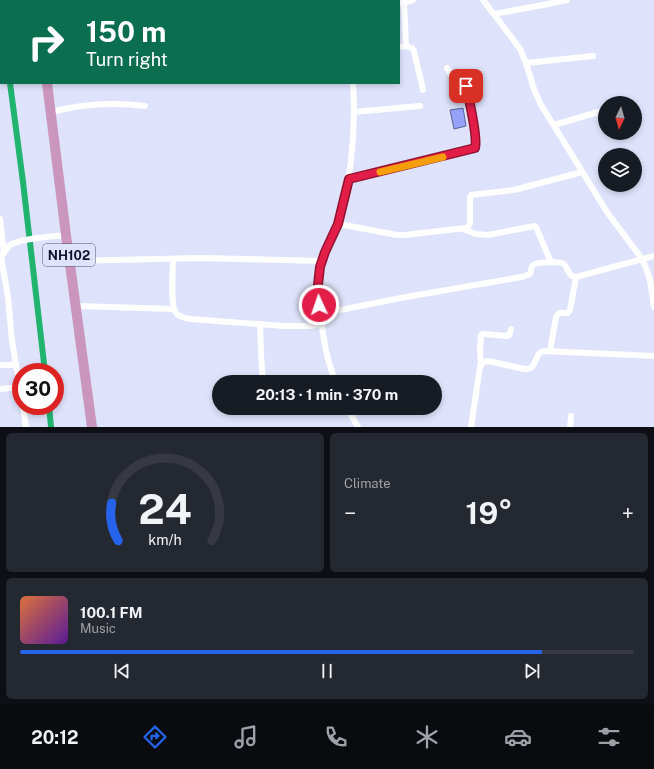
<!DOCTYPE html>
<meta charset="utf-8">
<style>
body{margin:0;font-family:"Public Sans",sans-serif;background:#242831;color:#f1f3f6;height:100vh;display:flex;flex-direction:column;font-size:15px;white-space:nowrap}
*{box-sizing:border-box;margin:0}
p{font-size:13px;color:#9ea1a6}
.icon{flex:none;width:22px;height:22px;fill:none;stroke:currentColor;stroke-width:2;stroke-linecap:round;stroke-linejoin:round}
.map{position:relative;height:427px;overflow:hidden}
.drawer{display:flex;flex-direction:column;gap:6px;padding:6px;background:#0d0f14;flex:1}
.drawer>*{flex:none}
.hud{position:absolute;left:0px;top:0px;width:400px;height:84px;box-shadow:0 2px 6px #0003;background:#0b6e4f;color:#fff;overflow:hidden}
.needle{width:26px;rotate:185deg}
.tools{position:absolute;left:598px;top:96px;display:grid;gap:8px}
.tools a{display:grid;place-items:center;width:44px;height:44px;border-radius:50%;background:#171b24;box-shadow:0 2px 6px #0003;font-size:20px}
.speed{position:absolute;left:12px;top:363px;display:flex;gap:8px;font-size:20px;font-weight:700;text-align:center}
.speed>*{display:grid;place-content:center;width:52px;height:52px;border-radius:50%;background:#171b24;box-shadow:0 2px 6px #0003;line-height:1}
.speed .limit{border:6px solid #d22;background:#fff;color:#111}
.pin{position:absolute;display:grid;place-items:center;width:34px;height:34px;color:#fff;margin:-17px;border-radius:8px;box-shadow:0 2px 6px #0006}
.me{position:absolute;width:44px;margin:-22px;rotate:357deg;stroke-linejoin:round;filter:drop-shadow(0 0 3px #0008)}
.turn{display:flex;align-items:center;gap:14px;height:84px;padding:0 20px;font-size:18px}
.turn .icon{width:52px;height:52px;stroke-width:2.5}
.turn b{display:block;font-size:28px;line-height:34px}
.big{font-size:30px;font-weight:700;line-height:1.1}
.drawer .card{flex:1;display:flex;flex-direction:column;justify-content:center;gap:6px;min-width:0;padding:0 14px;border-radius:6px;background:#242831}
.drawer .dial{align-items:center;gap:0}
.dial svg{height:104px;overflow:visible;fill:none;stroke:#363941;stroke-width:7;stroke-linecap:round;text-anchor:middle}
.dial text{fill:#f1f3f6;stroke:none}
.song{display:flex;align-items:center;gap:12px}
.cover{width:48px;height:48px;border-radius:6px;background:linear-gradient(135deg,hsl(20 70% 55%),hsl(270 70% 35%))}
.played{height:4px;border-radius:2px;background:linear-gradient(90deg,#2563eb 85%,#363941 85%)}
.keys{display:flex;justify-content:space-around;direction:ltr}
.heat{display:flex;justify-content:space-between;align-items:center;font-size:22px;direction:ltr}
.drawer .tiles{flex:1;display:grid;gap:6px;grid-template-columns:1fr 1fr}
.card:last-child{grid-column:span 2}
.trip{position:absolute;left:212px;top:375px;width:230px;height:40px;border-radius:20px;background:#171b24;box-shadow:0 2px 6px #0003;font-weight:700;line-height:40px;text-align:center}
.dock{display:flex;height:64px;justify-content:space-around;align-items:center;background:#090b0e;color:#9ea1a6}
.dock .icon{width:28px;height:28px}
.dock .current{color:#2563eb}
.dock b{font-size:18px;color:#f1f3f6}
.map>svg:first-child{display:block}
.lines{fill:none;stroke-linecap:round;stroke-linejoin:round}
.canal{stroke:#21b46e;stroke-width:6}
.building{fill:#95a2f8;stroke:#596194}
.minor{stroke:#fff;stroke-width:6}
.trunk{stroke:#ca96be;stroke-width:10}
.route-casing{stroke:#92132f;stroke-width:10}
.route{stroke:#e11d48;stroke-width:7}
.slow{stroke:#f59e0b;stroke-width:7}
.labels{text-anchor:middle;stroke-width:3;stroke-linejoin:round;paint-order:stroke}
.shield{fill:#dee3fb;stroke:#4e5167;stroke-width:1}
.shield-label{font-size:13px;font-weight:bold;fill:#101227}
</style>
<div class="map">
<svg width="654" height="427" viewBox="0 0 654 427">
<rect width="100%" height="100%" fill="#dee3fb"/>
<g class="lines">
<g class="canal">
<path d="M0,9L1,16"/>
<path d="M10,83L23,182L45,372"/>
<path d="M49,406L51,427"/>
</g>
</g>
<path class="building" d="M463,108L466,126L454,129L450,110Z"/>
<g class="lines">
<g class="minor">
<path d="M328,0V1"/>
<path d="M483,0L512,38L520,49L526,63L534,89L541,105L564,142L607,212L642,259L646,268L650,280L654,307"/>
<path d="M399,4L413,0"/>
<path d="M494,14L548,4L567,0"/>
<path d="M406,46L412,48L414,51L423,90"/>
<path d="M399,47L406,46L404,3"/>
<path d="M526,63L593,56"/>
<path d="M51,112C82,104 113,102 145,106"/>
<path d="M354,112L420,106"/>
<path d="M554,125L605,110"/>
<path d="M349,179L471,150L475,148C478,139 468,93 465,82L463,80C451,79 453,78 447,68"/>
<path d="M0,219L4,253"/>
<path d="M339,224L397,235H405L465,228L468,227L470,223V198L471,195L514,190L582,172"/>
<path d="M462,229L476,234L488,235L534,226L536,227L551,262"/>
<path d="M0,257C4,254 6,248 10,245C19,239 54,236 66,235"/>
<path d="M1,257L8,297L12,341L21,394"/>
<path d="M173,259C173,270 170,306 176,313C179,317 185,318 190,319L283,326H310L322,324"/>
<path d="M70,261L201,258L321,261"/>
<path d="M76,306L174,309"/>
<path d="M320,314L406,297L522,277L530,274C531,272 531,267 533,265C536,262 561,261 564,264C569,269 568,277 576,277L654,256"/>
<path d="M260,324L261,355L263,382"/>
<path d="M550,351L556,317L559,313H568L570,310L576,277"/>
<path d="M0,365H16"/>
<path d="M481,365L480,350L481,335L483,334L508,336L510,333L511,329"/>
<path d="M336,382C327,362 324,341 321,320C318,300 316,280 322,260C326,244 337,231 341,215C352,171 356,129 353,83"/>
<path d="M0,389L20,387"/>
<path d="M23,406L26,427"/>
<path d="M347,408L358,427"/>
<path d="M471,427L480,367C482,363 483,362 488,361L524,369H528L532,367L534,364L538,355L541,352L545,351L654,356"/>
<path d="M570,427L571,416"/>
</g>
<g class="trunk">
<path d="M37,0V1"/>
<path d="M47,83L66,235L92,427"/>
</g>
</g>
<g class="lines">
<g class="route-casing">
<path id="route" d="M319,305L318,285L320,267L325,252L338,224L349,179L475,148C478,138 469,99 466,86"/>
</g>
<use href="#route" class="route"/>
<path class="slow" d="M380,172L443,157"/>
</g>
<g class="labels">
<rect class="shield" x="43" y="244" width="52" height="22" rx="3"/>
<g class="shield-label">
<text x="69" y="260">NH102</text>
</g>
</g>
</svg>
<div class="tools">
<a><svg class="needle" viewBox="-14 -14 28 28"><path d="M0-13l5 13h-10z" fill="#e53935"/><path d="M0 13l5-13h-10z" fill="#9ea1a6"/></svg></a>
<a><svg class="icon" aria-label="layers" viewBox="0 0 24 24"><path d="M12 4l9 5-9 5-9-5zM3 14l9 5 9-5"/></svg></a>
</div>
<div class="speed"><div class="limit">30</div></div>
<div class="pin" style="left:466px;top:86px;background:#d93025"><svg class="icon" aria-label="arrive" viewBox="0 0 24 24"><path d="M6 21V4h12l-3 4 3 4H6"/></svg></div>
<svg class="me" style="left:319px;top:305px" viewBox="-20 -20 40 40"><circle r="17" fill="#e11d48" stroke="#fff" stroke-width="3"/><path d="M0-11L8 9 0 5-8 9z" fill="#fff"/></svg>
<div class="trip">20:13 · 1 min · 370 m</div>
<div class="hud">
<div class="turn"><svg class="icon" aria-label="right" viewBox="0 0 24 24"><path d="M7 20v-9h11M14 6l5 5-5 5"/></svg><div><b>150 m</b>Turn right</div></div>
</div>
</div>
<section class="drawer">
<div class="tiles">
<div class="card dial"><svg viewBox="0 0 100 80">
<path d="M14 69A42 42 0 1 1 86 69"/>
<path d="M14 69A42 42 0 0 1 9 40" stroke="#2563eb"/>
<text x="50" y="56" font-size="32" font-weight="700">24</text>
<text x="50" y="72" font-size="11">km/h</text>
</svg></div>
<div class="card"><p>Climate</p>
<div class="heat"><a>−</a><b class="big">19°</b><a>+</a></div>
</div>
<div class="card">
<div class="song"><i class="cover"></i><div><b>100.1 FM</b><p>Music</p></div></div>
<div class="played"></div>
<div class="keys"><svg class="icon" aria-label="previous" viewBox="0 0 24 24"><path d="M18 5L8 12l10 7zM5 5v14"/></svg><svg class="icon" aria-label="pause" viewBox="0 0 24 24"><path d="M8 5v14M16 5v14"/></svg><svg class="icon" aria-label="next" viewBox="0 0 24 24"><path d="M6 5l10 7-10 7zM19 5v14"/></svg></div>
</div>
</div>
</section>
<nav class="dock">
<b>20:12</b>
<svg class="icon current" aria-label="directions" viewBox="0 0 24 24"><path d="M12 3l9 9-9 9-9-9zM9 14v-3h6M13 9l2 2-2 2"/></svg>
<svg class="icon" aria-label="music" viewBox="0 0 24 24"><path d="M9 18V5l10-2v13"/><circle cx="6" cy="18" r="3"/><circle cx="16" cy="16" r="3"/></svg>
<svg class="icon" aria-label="phone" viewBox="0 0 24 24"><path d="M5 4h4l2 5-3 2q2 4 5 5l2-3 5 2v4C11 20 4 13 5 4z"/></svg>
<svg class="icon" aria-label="climate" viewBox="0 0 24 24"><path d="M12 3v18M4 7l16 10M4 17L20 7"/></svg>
<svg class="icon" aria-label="car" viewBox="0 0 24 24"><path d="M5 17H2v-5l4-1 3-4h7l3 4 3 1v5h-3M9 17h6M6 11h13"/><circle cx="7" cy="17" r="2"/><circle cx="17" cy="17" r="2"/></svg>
<svg class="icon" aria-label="filters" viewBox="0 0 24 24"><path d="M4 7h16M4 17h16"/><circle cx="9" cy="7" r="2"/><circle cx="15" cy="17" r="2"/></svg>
</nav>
